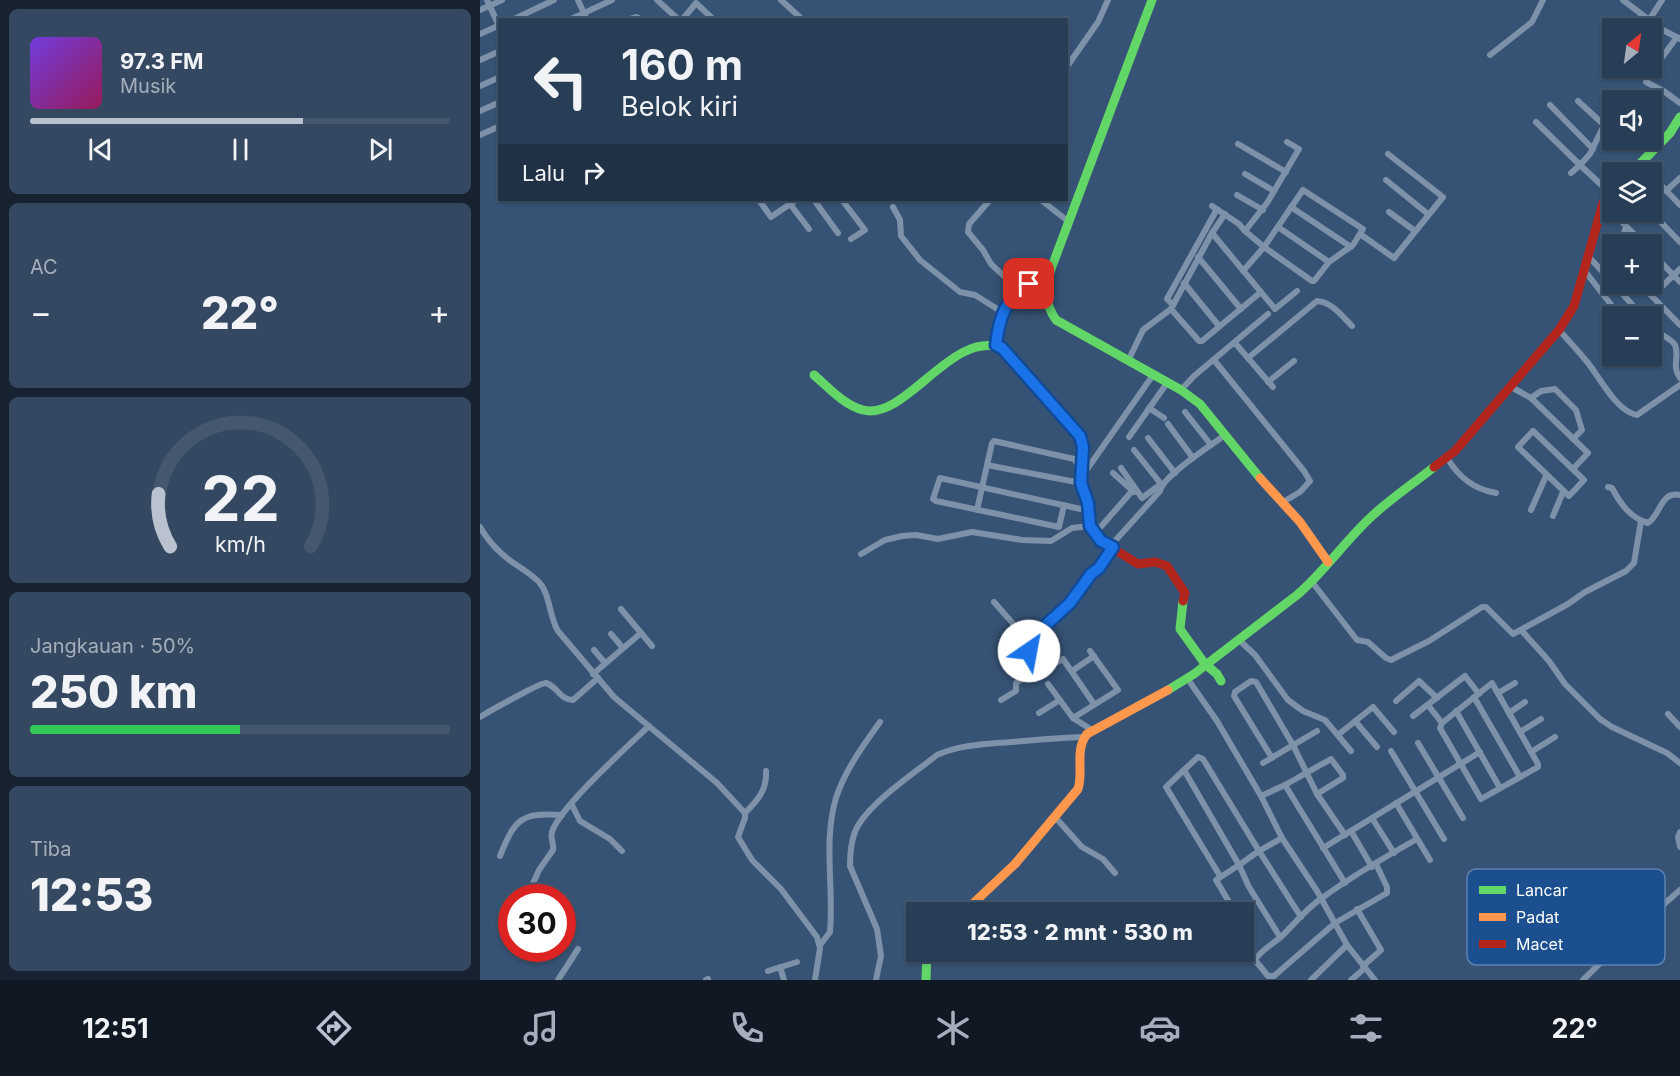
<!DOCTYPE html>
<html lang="id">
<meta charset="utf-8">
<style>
body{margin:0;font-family:Inter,sans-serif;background:#344961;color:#f1f3f6;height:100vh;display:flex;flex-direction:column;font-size:22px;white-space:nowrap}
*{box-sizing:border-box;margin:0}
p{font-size:20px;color:#a5aeba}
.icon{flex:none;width:33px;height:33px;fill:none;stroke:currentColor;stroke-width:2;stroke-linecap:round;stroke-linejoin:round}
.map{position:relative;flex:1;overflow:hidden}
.drawer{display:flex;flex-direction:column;gap:9px;padding:9px;background:#162230;width:480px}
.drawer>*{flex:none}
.guide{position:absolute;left:18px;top:18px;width:570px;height:183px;border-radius:0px;box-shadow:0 2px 4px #0004,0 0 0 2px #44576d;background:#283e57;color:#f1f3f6;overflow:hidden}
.needle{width:39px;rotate:29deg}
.controls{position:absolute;left:1122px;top:18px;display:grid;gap:12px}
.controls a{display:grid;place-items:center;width:60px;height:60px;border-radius:0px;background:#283e57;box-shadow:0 2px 4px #0004,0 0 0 2px #44576d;font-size:30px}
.speed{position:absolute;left:18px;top:884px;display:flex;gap:12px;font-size:30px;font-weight:700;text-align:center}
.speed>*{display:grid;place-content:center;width:78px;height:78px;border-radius:50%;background:#283e57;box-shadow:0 2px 4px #0004,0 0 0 2px #44576d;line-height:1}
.speed .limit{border:9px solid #d22;background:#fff;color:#111}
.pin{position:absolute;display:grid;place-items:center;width:51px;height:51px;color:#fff;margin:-26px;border-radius:12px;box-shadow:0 3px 9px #0006}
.me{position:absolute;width:66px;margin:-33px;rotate:33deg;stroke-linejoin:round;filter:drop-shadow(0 0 4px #0008)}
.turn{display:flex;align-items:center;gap:21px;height:126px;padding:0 24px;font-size:27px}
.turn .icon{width:78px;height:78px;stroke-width:2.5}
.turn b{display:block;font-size:42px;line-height:51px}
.then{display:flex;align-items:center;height:57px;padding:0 24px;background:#0003;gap:12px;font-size:22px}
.big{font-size:45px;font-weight:800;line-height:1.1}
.drawer .widget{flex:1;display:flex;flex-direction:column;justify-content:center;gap:9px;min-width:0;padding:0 21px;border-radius:9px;background:#344961}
.drawer .dial{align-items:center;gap:0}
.dial svg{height:156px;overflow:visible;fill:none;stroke:#44576d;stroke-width:7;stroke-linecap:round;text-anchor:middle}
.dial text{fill:#f1f3f6;stroke:none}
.song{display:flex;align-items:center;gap:18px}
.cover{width:72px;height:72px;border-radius:9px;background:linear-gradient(135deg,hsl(260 70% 55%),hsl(330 70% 35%))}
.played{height:6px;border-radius:3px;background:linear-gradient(90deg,#b9c2ce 65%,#44576d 65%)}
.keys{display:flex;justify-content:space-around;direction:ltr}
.heat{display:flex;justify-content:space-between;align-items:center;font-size:33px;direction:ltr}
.charge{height:9px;border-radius:4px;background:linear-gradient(90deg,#34c759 50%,#44576d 0)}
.trip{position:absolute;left:426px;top:902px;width:348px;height:60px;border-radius:0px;background:#283e57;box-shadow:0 2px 4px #0004,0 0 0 2px #44576d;font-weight:800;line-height:60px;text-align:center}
.tab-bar{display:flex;height:96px;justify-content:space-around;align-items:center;background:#101923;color:#a5aeba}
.tab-bar .icon{width:42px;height:42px}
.tab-bar .active{color:#b9c2ce}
.tab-bar b{font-size:27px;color:#f1f3f6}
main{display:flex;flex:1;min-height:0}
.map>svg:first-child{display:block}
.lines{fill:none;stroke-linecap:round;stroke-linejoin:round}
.street{stroke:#7d92a8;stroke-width:6}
.fast{stroke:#63d668;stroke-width:9}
.slow{stroke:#ff974d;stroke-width:9}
.jam{stroke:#b3261e;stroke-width:9}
.route-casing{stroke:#114b97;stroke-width:15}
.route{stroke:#1a73e8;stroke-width:10}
.key{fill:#1b4f8f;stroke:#5f84b1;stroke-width:1.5}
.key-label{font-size:16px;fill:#fff}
</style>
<main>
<section class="drawer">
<div class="widget">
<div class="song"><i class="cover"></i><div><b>97.3 FM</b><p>Musik</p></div></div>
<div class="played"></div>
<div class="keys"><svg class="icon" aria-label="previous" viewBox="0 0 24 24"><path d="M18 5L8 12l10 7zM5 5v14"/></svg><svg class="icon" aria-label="pause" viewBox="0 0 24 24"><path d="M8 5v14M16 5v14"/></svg><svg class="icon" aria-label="next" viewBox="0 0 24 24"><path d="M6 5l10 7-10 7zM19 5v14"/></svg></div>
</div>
<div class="widget"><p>AC</p>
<div class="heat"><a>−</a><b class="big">22°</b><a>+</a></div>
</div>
<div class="widget dial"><svg viewBox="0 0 100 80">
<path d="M14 69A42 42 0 1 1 86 69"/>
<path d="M14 69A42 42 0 0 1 8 42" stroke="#b9c2ce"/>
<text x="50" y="56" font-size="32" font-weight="700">22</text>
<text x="50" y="72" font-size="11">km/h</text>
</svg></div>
<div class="widget"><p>Jangkauan · 50%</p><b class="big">250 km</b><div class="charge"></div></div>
<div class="widget"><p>Tiba</p><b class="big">12:53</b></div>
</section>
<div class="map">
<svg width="1200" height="980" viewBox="0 0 1200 980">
<rect width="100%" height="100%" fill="#365274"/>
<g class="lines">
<g class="street">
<path d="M7,0L20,28"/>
<path d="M98,0L107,20"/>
<path d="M177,0L199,20"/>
<path d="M301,0L323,20"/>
<path d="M1143,0L1181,29L1200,39"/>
<path d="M0,10L22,0"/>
<path d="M32,20L74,0"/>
<path d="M89,20L132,0"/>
<path d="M146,20L156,17L163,20"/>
<path d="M202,20L216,3L234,20"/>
<path d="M1169,20L1182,0"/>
<path d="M0,34L20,25"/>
<path d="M1197,37L1170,74L1166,82L1185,92L1200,103"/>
<path d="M1010,55L1052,22L1063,0"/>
<path d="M0,60L20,51"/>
<path d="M586,68L618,22L628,0"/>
<path d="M0,86L20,77"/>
<path d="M1098,101L1124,125L1110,154L1100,165L1130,193"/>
<path d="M1070,105L1113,149"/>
<path d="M0,111L20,102"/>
<path d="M1056,122L1100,165L1091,173"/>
<path d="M0,135L20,126"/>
<path d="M758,144L806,172"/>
<path d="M765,174L794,191"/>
<path d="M906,180L948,214"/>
<path d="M1186,191L1200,178"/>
<path d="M1172,194L1181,185L1200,205"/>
<path d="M757,195L783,210"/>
<path d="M279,200L291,217L316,200"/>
<path d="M307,200L329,229"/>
<path d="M334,200L358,233"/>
<path d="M362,200L385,230L371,239"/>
<path d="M510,200L489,224L488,232L503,250L511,264L539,290"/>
<path d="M561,200L589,222"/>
<path d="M1123,203L1164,244"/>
<path d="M732,206L759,224L765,231L787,203L819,149L807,142"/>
<path d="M413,207L420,220L421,236L440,260L480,292L495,295L522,312"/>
<path d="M811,207L871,247"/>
<path d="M909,212L935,231"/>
<path d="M1171,212L1200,242"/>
<path d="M1142,222L1154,212"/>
<path d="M798,227L849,262"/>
<path d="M732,233L795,309L817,291"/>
<path d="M880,234L914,258L963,197L908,154"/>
<path d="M1140,244L1146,227"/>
<path d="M1172,253L1200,282"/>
<path d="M1108,256L1132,282"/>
<path d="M718,257L761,309"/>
<path d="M1104,270L1140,316"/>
<path d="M763,271L784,247L823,190L883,229L873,245L849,262L834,281H832L784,247L765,231"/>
<path d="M1128,278L1132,265"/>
<path d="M704,283L739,326"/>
<path d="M1134,284L1162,316"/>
<path d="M1160,284L1200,325"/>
<path d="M1172,296L1200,269"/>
<path d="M693,305L687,299L737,209"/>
<path d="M691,309L719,341H722L781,292"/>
<path d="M1172,328C1178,334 1191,338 1195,345C1200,356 1191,365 1200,378"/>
<path d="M1079,330C1089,341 1099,352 1108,363C1120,378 1137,412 1157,415L1200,385"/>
<path d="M755,343L793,387"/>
<path d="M516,345C520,314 530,281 567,281"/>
<path d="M768,358L837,301C852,302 862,316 872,326"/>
<path d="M734,360L824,471L830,481L820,492L803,502"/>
<path d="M648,361L663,330L691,309L732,233L745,214"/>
<path d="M788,382L814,361"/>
<path d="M1031,387L1051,398L1108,453L1093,469"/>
<path d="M701,390L714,376L788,314"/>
<path d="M1051,398L1061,391L1075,389L1096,410L1102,430L1093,439"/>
<path d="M669,408L684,418"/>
<path d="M705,412L731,445"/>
<path d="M688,424L713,458"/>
<path d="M1053,431L1104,480L1089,496L1038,447Z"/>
<path d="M649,437L687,383"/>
<path d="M668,438L695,473"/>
<path d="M967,458C979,477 993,489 1016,493"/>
<path d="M507,465L601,483"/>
<path d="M641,468L662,498L681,484L654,450"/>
<path d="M633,473L654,492"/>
<path d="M603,475L673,375"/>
<path d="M1128,487L1132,488C1140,503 1150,518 1168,523C1181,515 1180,491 1200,495"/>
<path d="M584,505L579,527L456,501L453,499L460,478L596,508L601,509L608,503"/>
<path d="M497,510L512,443L514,441L594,459L601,469"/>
<path d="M1051,510L1066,476"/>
<path d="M1073,516L1083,492"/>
<path d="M0,527C8,541 18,552 32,562C41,568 51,574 59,582C70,594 69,616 78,631L134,697L237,783L265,813"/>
<path d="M618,530L653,490"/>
<path d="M634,542L680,491C683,476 730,446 745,435"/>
<path d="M381,554L405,540L422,536L436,535L458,539L492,532L542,540L571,541L592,528L610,526"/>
<path d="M832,582L877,640L888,642L906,658L911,660L949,641L1002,607H1006L1033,634L1088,604L1105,592L1146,571L1154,563L1161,521"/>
<path d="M514,602L552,645"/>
<path d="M141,609L172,646"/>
<path d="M1041,630L1069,661L1085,684L1120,719L1132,727L1187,753L1200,763"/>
<path d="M131,634L143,648"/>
<path d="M758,639L775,655L808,700L823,711L845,720L871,751"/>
<path d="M114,650L125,663"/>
<path d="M592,671L614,656"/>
<path d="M561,672L583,659L614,704"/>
<path d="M113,674L161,633"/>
<path d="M707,678L737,721L781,796L802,838L837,891L867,945L895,980"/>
<path d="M1012,683L1058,764V767L1001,799L960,728L962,723Z"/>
<path d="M568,684L593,718L612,730"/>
<path d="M1018,693L1035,683"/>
<path d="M994,697L1040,777"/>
<path d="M521,700L536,691V683L553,670L547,658L555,640L567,624L590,602L611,574L619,568L633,547"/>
<path d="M916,701L939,681L957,698"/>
<path d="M948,705L962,723"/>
<path d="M976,711L1020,788"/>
<path d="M559,713L580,700"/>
<path d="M1029,713L1045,702"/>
<path d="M1188,714L1200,727"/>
<path d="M933,716L985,676L999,694"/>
<path d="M0,717C8,712 61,682 66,683C77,686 80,700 93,700L118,678"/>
<path d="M593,718L638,690L610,651"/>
<path d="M875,721L897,747"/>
<path d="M1040,732L1061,719"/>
<path d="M859,734L893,707L914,732"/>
<path d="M938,743L983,818"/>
<path d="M911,751L964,839"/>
<path d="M1051,752L1075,737"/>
<path d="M718,757L723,759L779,851L759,865L704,770Z"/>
<path d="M792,758L754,696L755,692L771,681L776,682L813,745L837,794L865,835"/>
<path d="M783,763L837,731"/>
<path d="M704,770L686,787L740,876"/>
<path d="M286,771C287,790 278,800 265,813V818L258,837L272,860L301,889L337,937L340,948L335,980"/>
<path d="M805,785L865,883"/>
<path d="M781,796L805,785L851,759L863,775V778L837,794"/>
<path d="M916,803L950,860"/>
<path d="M92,805L100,821L130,839L142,851"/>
<path d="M575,817L602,847L623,859L635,873"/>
<path d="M892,818L914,853"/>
<path d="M871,831L892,867"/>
<path d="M1200,832L1198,837L1200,847"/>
<path d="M802,838L779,851L821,917"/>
<path d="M843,848L1000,752"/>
<path d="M20,856C35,819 41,812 82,815"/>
<path d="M896,864L907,887V893L855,923L794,976H788L775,960C781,950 793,944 802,936C815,923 827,908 842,898C872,876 905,857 937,839"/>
<path d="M47,897L59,870L73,850C74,843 70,838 72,832C79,808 148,746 169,726"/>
<path d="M877,909L901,950L883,966"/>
<path d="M755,912L736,880L759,865L769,887L800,937"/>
<path d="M764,926L767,931"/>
<path d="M340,945L350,932C354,889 343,841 356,798C365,770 383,746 400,722"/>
<path d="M300,967L304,980"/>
<path d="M288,971L317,962"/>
<path d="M78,980L98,949"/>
<path d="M226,980L228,979"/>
<path d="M396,980L401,956L397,929L370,866C370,852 371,836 379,824C394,800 434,773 457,755C477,746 496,745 517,743C546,741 574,738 603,737"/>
<path d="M831,980L867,945"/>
<path d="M871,980L885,968"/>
<path d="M1103,980L1148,936L1200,890"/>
</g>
<g class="fast">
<path d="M672,0L571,269C565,288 564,303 576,320L701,390L720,404L780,478"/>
<path d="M1152,172L1190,133L1200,117"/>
<path d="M334,375C349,388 364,405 383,410C426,421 472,329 522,348L601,439"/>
<path d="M703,601L700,629L725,664L737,674L741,681"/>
<path d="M688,690L714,674L817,595C844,572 865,541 891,517C910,499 933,484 954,467"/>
<path d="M446,980L447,951"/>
</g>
<g class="slow">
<path d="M780,478L820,522L848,562"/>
<path d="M484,912L535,864L598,789C604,770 594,751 607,734L688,690"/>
</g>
<g class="jam">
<path d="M601,439L603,447L601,483L608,503L610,526L621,541L658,564L675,562L687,566L705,593L703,601"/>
<path d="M954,467L975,451L1079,330L1094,306L1123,203L1132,191"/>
</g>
</g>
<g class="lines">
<g class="route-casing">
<path id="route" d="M549,284C525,298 519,319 516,345L522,348L600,436L603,447L601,483L608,503L610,526L621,541L633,547L619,568L611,574L590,603L567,624L549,651"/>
</g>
<use href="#route" class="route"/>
</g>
<rect x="987" y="869" width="198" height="96" rx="9" class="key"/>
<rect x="999" y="886" width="27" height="8" fill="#63d668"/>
<rect x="999" y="913" width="27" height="8" fill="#ff974d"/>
<rect x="999" y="940" width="27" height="8" fill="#b3261e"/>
<g class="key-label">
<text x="1036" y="896">Lancar</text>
<text x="1036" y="923">Padat</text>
<text x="1036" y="950">Macet</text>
</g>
</svg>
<div class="controls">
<a><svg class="needle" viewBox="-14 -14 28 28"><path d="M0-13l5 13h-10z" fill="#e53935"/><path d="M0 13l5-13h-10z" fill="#a5aeba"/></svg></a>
<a><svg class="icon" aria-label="sound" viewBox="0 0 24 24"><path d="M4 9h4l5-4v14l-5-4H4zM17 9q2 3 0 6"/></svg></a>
<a><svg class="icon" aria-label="layers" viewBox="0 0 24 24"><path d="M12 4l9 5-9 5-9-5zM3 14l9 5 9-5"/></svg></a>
<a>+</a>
<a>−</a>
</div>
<div class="speed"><div class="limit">30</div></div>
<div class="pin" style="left:549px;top:284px;background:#d93025"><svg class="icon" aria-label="arrive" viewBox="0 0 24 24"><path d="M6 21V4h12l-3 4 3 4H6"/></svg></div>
<svg class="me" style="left:549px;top:651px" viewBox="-20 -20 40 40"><circle r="19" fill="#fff"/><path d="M0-13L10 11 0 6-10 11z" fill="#1a73e8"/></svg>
<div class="trip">12:53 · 2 mnt · 530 m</div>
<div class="guide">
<div class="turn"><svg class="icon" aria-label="left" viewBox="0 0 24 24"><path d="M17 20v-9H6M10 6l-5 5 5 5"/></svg><div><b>160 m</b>Belok kiri</div></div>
<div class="then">Lalu<svg class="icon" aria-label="right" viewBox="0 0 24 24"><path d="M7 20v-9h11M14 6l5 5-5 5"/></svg></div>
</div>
</div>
</main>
<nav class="tab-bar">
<b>12:51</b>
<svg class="icon active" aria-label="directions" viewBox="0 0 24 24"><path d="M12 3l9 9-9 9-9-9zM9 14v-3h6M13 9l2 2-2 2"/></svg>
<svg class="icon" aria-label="music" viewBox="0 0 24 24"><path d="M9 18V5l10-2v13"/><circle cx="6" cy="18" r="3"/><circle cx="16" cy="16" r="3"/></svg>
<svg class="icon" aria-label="phone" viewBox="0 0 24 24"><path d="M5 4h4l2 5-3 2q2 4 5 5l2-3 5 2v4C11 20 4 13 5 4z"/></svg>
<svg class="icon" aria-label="climate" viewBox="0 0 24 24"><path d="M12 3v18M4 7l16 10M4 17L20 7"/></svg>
<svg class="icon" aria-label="car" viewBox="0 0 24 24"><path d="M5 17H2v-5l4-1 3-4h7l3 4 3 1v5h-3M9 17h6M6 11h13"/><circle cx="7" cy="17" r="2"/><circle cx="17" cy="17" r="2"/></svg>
<svg class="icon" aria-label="filters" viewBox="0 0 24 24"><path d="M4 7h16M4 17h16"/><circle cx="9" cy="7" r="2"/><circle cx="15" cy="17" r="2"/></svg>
<b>22°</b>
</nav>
